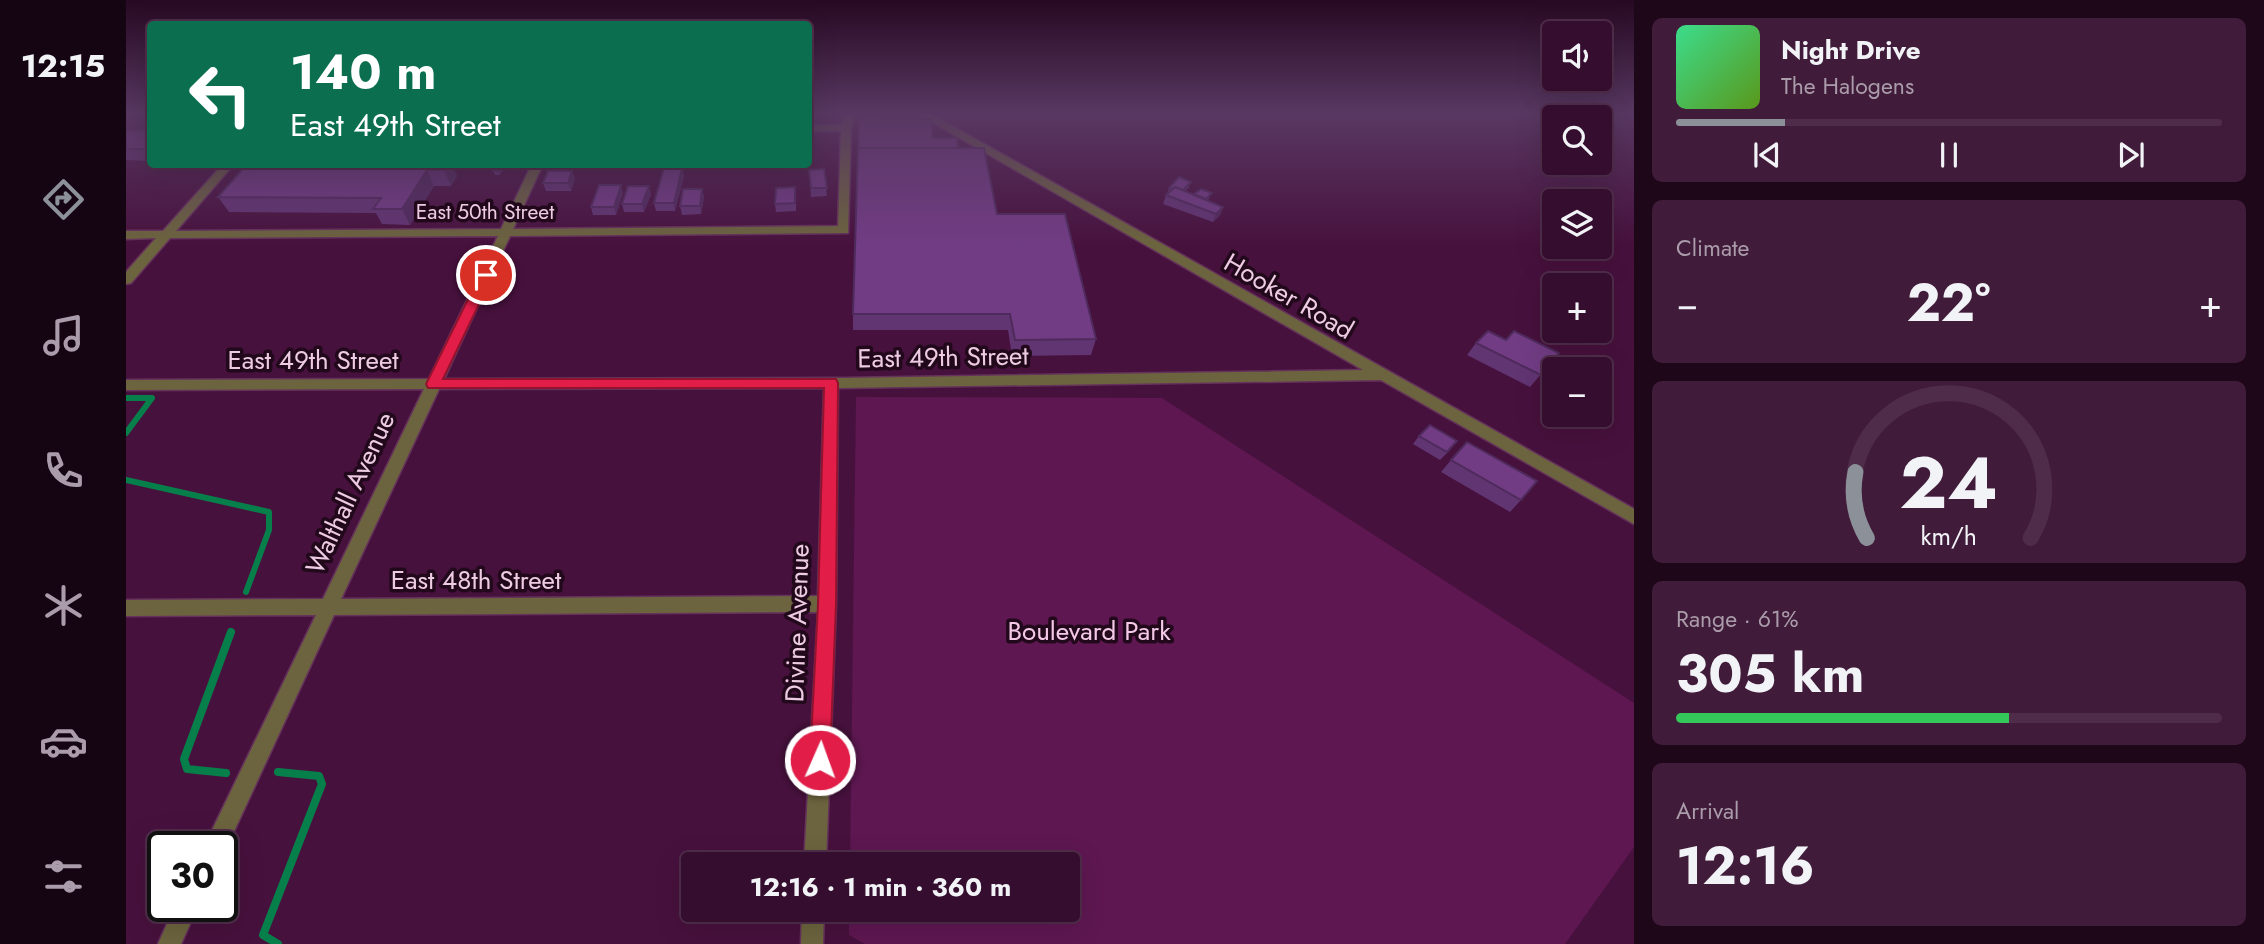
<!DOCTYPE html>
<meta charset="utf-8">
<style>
body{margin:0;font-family:Jost,sans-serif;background:#401b3a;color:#f1f3f6;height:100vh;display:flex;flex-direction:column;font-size:26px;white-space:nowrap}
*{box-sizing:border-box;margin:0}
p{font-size:23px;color:#aa9caa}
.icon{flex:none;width:38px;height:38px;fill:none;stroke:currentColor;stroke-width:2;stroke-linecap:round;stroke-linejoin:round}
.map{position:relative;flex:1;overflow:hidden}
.details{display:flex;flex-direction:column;gap:18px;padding:18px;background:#1d0719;width:630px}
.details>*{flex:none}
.hud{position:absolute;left:21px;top:21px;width:665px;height:147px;border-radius:7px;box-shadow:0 7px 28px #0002,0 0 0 2px #4f2d4a;background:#0b6e4f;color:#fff;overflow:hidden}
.controls{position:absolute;left:1416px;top:21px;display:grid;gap:14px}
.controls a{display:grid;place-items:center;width:70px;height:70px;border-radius:7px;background:#350d2e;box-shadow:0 7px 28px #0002,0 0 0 2px #4f2d4a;font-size:35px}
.speed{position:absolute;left:21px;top:831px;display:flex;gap:14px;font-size:35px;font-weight:700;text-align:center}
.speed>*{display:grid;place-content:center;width:91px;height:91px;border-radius:50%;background:#350d2e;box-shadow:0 7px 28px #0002,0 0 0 2px #4f2d4a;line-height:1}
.speed .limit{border:4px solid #111;border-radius:10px;background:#fff;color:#111}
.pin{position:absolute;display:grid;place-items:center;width:60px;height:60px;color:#fff;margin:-30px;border:4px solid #fff;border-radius:50%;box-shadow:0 2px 7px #0007}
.me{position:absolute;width:77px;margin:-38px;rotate:2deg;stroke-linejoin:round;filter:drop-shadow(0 0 5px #0008)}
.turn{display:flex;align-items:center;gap:24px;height:147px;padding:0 28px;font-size:32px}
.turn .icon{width:91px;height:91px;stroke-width:2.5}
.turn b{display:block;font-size:49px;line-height:60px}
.big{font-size:52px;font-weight:700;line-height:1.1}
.details .widget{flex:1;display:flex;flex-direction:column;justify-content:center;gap:10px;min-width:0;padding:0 24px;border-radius:10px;background:#401b3a}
.details .dial{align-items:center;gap:0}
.dial svg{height:182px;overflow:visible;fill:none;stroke:#4f2d4a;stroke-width:7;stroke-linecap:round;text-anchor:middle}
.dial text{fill:#f1f3f6;stroke:none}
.song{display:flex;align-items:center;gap:21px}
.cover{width:84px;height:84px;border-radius:10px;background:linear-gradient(135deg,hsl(150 70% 55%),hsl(90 70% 35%))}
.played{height:7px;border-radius:4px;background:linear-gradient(90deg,#8c9099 20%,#4f2d4a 20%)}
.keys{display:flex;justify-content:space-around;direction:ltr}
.heat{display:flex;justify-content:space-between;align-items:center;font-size:38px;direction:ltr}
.charge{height:10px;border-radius:5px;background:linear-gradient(90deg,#34c759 61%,#4f2d4a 0)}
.trip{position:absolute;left:555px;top:852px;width:399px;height:70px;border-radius:7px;background:#350d2e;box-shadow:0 7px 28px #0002,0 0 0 2px #4f2d4a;font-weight:700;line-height:70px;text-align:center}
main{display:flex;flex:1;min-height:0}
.tab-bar{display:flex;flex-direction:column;width:126px;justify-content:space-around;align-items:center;background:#150512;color:#aa9caa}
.tab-bar .icon{width:49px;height:49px}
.tab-bar .current{color:#8c9099}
.tab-bar b{font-size:32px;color:#f1f3f6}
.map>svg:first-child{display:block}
.green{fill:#5e1751}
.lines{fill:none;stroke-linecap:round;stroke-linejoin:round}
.stream-far1{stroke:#077f4b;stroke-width:6}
.stream{stroke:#077f4b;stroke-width:8}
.street-casing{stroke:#65325b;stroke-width:3}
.street{fill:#6c643e;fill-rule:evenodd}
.wall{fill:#613472}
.shaded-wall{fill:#4f2a5c}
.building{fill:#713c84;stroke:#4f2a5c;stroke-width:2}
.route{fill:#e11d48;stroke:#92132f;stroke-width:2}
.labels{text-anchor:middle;stroke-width:7;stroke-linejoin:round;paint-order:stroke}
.far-street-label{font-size:21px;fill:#edcbe3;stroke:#21091b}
.street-label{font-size:26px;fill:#edcbe3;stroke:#21091b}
.park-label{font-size:26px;fill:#f3c9e7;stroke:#21091b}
</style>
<main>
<nav class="tab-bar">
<b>12:15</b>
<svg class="icon current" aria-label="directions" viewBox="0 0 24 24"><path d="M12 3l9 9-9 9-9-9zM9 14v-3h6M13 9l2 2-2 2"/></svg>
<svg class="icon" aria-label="music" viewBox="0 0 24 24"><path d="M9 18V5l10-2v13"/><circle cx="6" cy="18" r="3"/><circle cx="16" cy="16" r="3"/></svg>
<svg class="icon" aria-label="phone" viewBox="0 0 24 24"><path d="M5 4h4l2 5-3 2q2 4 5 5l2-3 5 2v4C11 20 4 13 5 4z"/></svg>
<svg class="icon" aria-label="climate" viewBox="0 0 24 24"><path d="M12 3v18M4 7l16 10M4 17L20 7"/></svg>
<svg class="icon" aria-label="car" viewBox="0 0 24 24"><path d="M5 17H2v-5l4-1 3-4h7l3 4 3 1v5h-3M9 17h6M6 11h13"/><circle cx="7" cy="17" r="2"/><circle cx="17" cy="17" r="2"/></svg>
<svg class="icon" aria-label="filters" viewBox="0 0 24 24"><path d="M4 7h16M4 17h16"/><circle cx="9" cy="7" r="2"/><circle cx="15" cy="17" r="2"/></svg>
</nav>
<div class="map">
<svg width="1508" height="944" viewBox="0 0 1508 944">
<rect width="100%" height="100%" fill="#47113d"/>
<path class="green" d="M730,397L1036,398L1508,703V847L1439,944H739L723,935V910H942V864H724Z"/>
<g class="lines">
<g class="stream-far1">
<path d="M0,398H26L0,433"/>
<path d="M0,480L143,512V530L120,592"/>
</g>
<g class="stream">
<path d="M152,772L193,776L196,784L137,935L152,944"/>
<path d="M100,773L61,769L58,759L105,632"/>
</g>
<g class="street-casing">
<g id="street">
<path d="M719,114H729L725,128L722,233L384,236L318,379L718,378L1237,370L792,114H805L1508,509V524L1255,380L712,388L710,604L700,864H678L692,612L208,615L97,855L96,847H78L190,615L0,616V600L197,599L298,389L0,390V380L303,379L372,236L44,238L5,283L0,284V272L30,238L0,239V231H37L97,164H108L50,231L375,229L406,164H417L387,229L712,226L715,131H682V125H716ZM698,388L692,596L215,599L313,389Z"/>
<path d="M49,906H72L55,944H32Z"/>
<path d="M676,910H698L697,944H675Z"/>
</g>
</g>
<use href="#street" class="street"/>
</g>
<g class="wall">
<rect x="0" y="114" width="24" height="2"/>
<rect x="682" y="114" width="8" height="5"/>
<path d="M757,119L832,148L871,214L970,339L965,355L886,356L882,330H727V314Z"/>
<path d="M0,130H24V161L0,160Z"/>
<path d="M325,164L331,176L325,186H308L284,225L256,224L250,213L103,212L92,197Z"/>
<path d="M371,164L374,175H369L367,171Z"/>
<path d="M456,164H507L457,167Z"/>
<path d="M627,164H677L676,167H627Z"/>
<path d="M556,168L558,176L549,211H530L528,203Z"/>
<path d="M698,169L701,196L685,197L683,170Z"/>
<path d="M446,171L449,179L445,191H420L417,183Z"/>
<path d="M1064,186L1059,191L1068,195L1084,197L1082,200L1097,207L1094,215L1087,222L1037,204L1040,195L1043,192H1042L1043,188Z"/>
<path d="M576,189L578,197L575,214L556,215L554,206Z"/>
<path d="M497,193L490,215H467L465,207Z"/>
<path d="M525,194L518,212H498L496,204Z"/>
<path d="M670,195V211L650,212L649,204Z"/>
<path d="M1380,340L1433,353L1404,387L1341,355L1350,343Z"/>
<path d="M1293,436L1325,449L1314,460L1287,444Z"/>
<path d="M1325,460L1395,500L1384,512L1315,472Z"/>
</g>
<g class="shaded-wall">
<path d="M321,164H325L331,176L325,186L318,170Z"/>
<path d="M376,164H380L374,175L373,171Z"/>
<path d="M556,168L558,176L549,211L548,203Z"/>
<path d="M301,170L308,186L284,225L276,209Z"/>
<path d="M446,171L449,179L445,191L442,183Z"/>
<path d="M495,185L497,193L490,215L488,207Z"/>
<path d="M523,186L525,194L518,212L516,204Z"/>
<path d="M576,189L578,197L575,214L574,206Z"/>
<path d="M1097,207L1094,215L1087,222L1090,214Z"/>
</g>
<g class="building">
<path d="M733,117H757V119H805L807,138H831L832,148H732Z"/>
<rect x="0" y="130" width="24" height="19"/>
<path d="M732,148H858L871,214H939L970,339L889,340L884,314H727Z"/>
<path d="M121,164H321L318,170H301L276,209H247L255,198L92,197Z"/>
<path d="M371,164H376L373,171H367Z"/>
<path d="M538,168H556L548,203H528Z"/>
<path d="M698,169L701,188H685L683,170Z"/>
<path d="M422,171H446L442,183H417Z"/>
<path d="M1053,177L1065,182L1057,190L1049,187L1046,189L1043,188Z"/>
<path d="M473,185H495L488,207H465Z"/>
<path d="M502,186H523L516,204H496Z"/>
<path d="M669,187V203L649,204L650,188Z"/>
<path d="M1049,187L1097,207L1090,214L1040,195Z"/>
<path d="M557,189H576L574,206H554Z"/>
<path d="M1075,189L1086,193L1080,199L1068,194Z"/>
<path d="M1362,331L1380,340L1388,331L1433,353L1415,375L1350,343Z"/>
<path d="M1304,425L1331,441L1321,452L1293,436Z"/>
<path d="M1341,442L1411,481L1395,500L1325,460Z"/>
</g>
<linearGradient id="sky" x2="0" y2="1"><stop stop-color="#270922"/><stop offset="0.46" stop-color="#583862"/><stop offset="1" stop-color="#583862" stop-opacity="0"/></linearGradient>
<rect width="1508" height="246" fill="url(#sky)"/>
<path class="route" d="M360,271L367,275L317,379H710L712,383L710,604L704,760L701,768L694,771L687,768L684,760L692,604L698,388H302L300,384L354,275Z"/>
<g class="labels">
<g class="far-street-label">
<text x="359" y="219">East 50th Street</text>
</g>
<g class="street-label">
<text transform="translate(1163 296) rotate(30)" y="9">Hooker Road</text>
<text transform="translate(817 357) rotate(-1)" y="9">East 49th Street</text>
<text x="187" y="369">East 49th Street</text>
<text transform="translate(224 493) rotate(-65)" y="9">Walthall Avenue</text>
<text x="350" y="589">East 48th Street</text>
<text transform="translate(671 623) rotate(-88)" y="9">Divine Avenue</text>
</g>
<g class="park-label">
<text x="963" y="640">Boulevard Park</text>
</g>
</g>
</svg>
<div class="controls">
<a><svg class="icon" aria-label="sound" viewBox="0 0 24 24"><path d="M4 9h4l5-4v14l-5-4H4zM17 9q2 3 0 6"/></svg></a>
<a><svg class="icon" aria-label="search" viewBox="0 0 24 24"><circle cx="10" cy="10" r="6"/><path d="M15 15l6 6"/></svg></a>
<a><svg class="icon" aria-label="layers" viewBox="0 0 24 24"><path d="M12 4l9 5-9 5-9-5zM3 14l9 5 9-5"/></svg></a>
<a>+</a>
<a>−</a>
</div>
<div class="speed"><div class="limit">30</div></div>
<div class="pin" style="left:360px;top:275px;background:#d93025"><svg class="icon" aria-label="arrive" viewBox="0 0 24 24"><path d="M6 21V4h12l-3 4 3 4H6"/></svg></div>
<svg class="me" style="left:694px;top:760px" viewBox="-20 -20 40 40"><circle r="17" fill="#e11d48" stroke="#fff" stroke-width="3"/><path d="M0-11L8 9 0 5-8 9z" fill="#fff"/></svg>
<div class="trip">12:16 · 1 min · 360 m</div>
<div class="hud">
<div class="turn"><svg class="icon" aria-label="left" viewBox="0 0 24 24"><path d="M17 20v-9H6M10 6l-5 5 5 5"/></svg><div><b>140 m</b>East 49th Street</div></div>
</div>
</div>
<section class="details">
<div class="widget">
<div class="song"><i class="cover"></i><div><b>Night Drive</b><p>The Halogens</p></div></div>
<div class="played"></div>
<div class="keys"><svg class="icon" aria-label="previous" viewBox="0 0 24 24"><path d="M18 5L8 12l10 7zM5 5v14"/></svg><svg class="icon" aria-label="pause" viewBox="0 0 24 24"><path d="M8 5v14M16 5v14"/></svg><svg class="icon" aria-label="next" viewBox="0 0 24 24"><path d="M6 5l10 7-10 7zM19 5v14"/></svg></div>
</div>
<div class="widget"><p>Climate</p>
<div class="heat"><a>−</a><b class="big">22°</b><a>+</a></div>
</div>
<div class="widget dial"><svg viewBox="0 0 100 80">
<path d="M14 69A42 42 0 1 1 86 69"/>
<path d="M14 69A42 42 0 0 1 9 40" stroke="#8c9099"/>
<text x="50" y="56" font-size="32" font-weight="700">24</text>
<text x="50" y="72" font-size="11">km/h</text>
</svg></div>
<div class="widget"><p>Range · 61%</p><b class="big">305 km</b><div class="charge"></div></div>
<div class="widget"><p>Arrival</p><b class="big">12:16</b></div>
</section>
</main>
